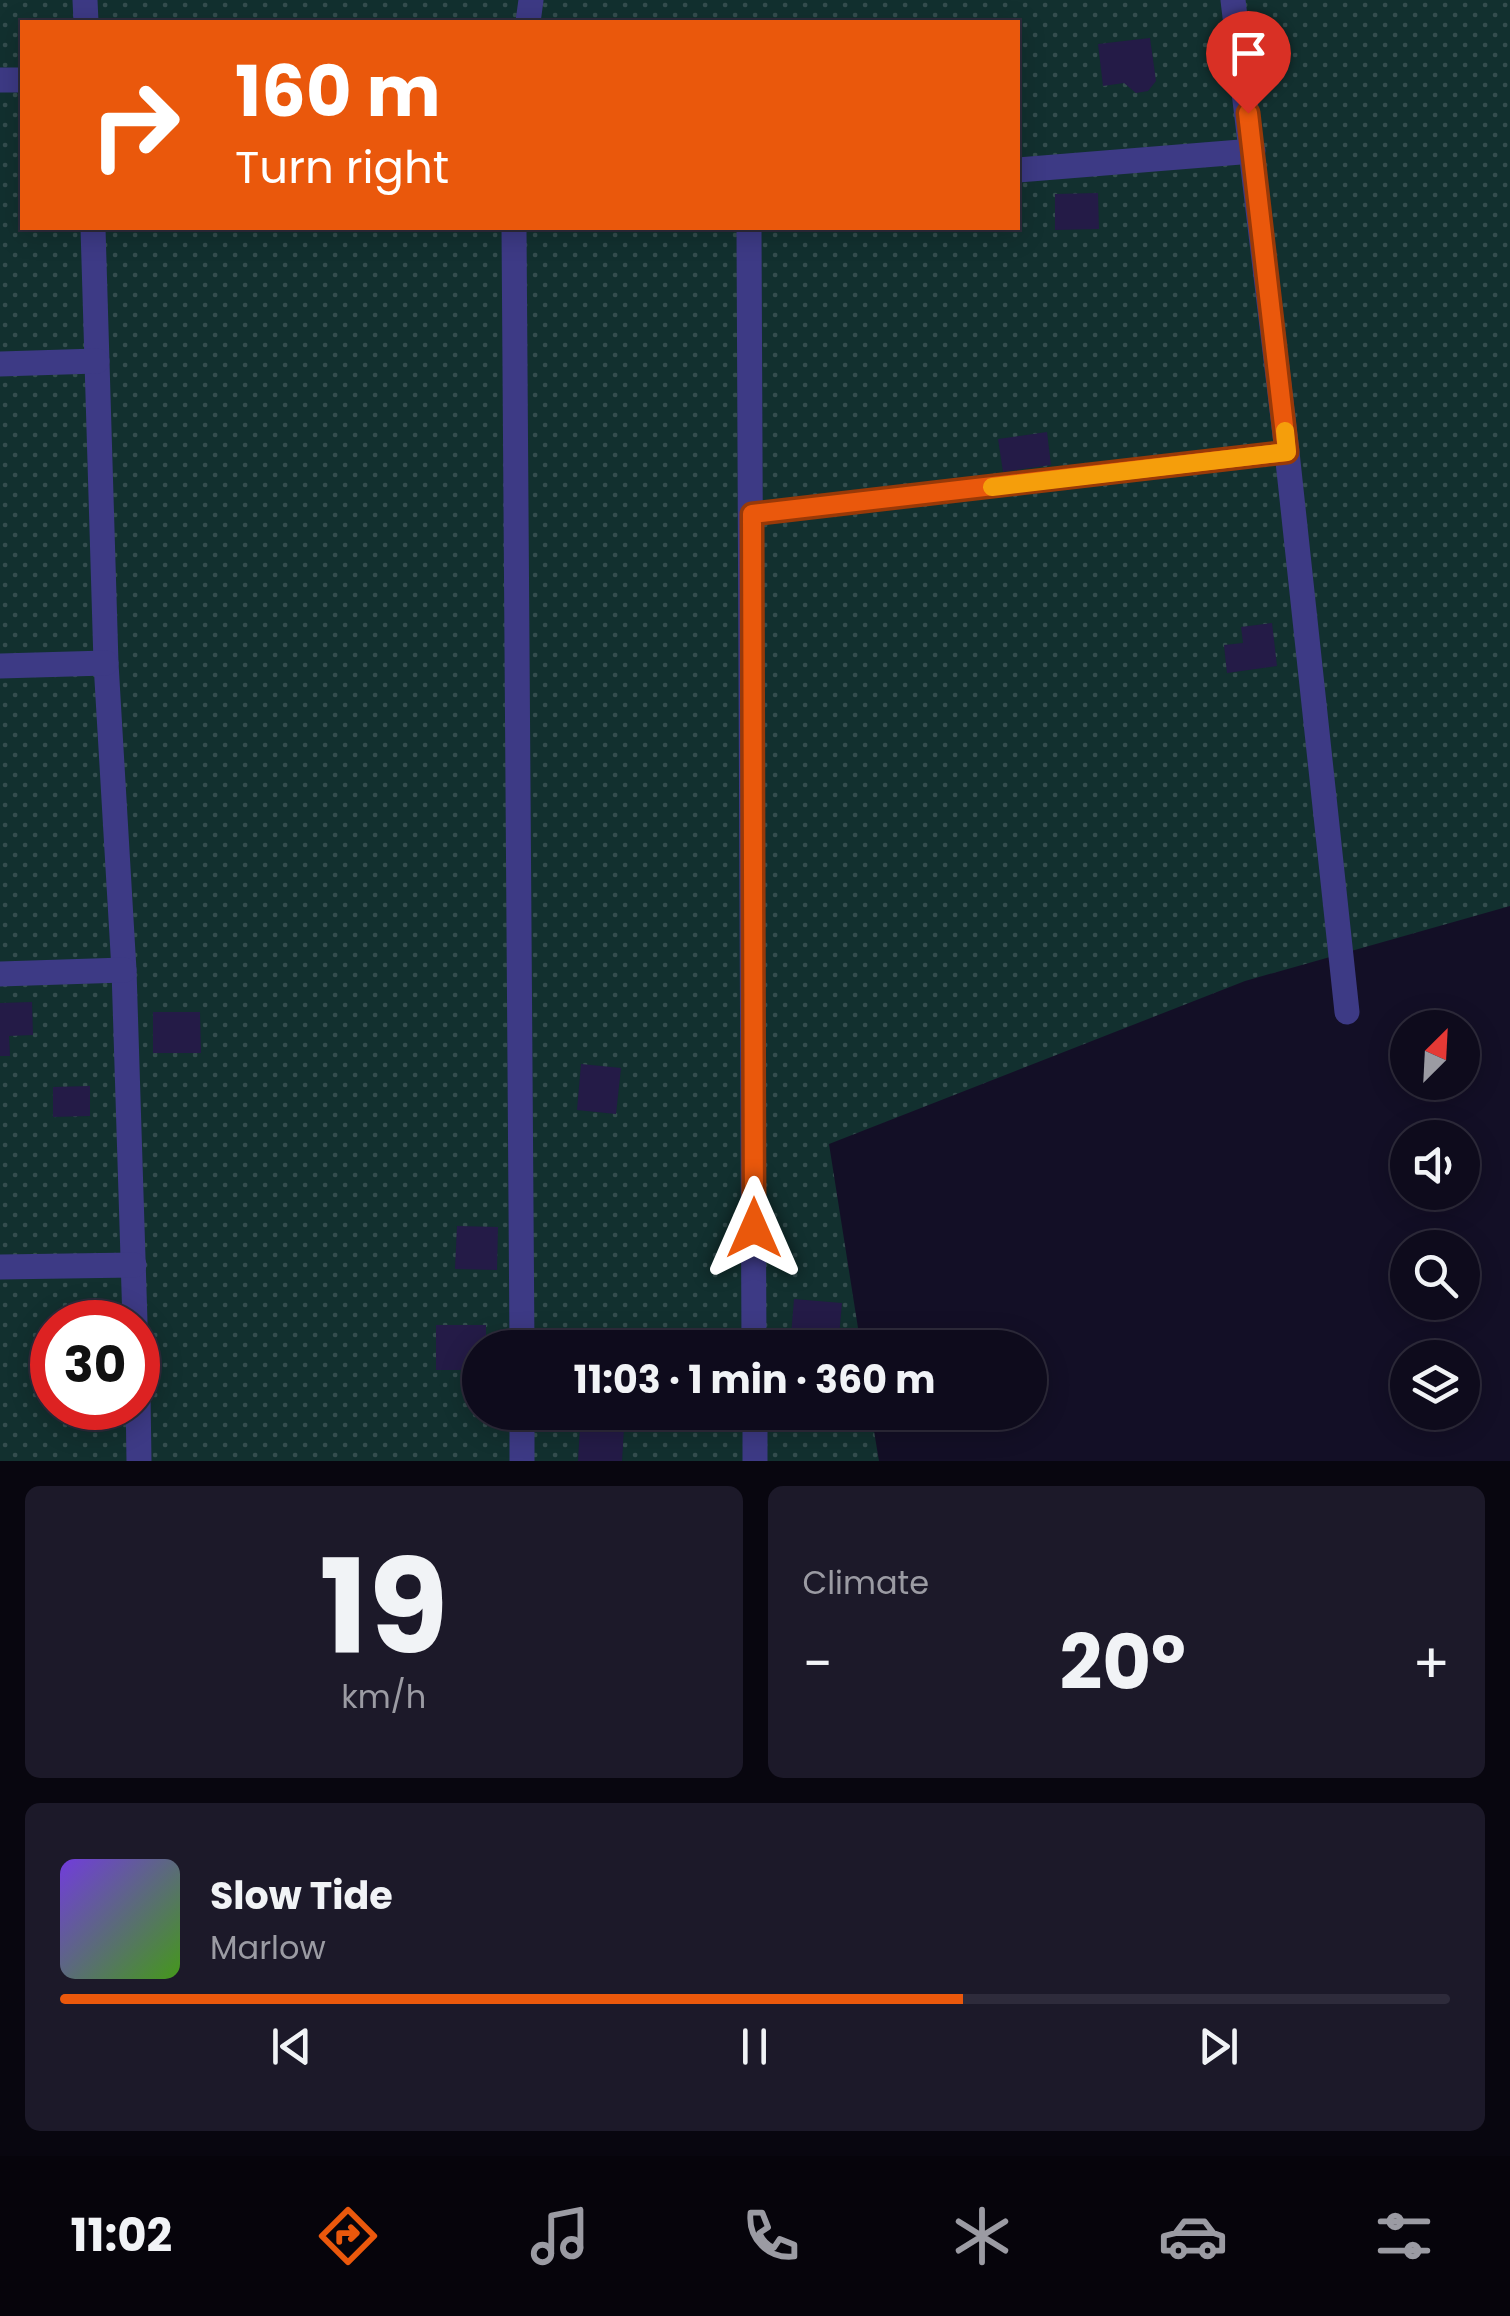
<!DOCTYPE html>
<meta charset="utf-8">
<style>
body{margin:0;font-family:Poppins,sans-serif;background:#1c1929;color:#f1f3f6;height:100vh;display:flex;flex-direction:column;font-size:38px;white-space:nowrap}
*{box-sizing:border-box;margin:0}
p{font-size:32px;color:#9b9ba3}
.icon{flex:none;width:55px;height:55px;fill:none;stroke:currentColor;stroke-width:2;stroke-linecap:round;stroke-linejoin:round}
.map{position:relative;height:1461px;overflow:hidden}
.details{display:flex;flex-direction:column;gap:25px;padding:25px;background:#08060f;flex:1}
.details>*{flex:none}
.hud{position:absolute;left:20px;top:20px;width:1000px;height:210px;border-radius:0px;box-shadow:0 5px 25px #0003,0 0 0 2px #2e2b3b;background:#ea580c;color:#fff;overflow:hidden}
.needle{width:65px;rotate:24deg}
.buttons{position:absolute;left:1390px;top:1010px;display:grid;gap:20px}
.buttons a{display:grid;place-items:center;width:90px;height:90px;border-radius:50%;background:#0e0b1c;box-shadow:0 5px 25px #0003,0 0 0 2px #2e2b3b;font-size:50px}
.speed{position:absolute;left:30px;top:1300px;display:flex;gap:20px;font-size:50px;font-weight:700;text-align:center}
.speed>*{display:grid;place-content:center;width:130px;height:130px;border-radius:50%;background:#0e0b1c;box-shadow:0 5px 25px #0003,0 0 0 2px #2e2b3b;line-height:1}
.speed .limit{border:15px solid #d22;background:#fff;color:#111}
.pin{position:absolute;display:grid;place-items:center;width:85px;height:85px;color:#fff;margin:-102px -42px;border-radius:50% 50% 50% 0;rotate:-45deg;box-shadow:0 0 10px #0007}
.pin .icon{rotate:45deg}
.me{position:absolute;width:110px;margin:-55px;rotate:0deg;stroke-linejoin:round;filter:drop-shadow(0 0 8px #0008)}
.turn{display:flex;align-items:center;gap:35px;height:210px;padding:0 50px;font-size:45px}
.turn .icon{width:130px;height:130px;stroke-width:2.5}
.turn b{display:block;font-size:70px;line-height:85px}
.big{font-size:75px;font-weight:700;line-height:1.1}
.details .tile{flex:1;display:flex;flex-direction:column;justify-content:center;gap:15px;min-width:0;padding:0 35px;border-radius:15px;background:#1c1929}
.details .dial{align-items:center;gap:0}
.dial b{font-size:130px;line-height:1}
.song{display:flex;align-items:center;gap:30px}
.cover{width:120px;height:120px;border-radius:15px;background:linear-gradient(135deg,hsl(260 70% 55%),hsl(100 70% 35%))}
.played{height:10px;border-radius:5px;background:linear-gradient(90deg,#ea580c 65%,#2e2b3b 65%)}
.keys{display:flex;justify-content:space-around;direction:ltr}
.heat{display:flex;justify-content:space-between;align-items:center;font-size:55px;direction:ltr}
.details .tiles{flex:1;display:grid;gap:25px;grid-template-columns:1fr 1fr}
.tile:last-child{grid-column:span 2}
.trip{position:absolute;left:462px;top:1330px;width:585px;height:100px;border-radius:50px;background:#0e0b1c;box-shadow:0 5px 25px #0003,0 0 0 2px #2e2b3b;font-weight:700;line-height:100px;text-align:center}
.menu{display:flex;height:160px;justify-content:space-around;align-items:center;background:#06040b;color:#9b9ba3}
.menu .icon{width:70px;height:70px}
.menu .current{color:#ea580c}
.menu b{font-size:45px;color:#f1f3f6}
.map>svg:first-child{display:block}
.garden{fill:url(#garden-dots);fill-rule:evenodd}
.building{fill:#241b47}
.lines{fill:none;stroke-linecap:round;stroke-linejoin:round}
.service{stroke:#3d3a85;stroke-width:15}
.minor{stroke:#3d3a85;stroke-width:25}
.route-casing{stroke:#983908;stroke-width:25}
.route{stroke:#ea580c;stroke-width:18}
.slow{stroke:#f59e0b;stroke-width:18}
</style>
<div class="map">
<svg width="1510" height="1461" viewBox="0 0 1510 1461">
<defs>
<pattern id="garden-dots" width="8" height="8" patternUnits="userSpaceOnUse" patternTransform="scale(2.5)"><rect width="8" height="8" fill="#12302f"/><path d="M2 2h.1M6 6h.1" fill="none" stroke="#344d4e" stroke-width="1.8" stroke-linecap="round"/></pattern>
</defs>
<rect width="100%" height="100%" fill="#130f26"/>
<path class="garden" d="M0,0H1510V906L1245,981L829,1144L861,1347L480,1348V1412L871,1413L879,1461H0ZM22,22H1018V228H22ZM52,1322H138V1408H52Z"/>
<g class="building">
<path d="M1150,38L1156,81L1148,91L1136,93L1124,83L1103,86L1098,44Z"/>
<path d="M1098,193L1099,229L1055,230V194Z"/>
<path d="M1047,432L1051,465L1003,472L998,439Z"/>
<path d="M1272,623L1277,666L1227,673L1224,645L1243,643L1241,627Z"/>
<path d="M32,1002L33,1035L9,1036L10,1056H0V1003Z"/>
<path d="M153,1012H200L201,1053H153Z"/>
<path d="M581,1064L621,1068L616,1114L577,1110Z"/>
<path d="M90,1086V1116L53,1117V1087Z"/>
<path d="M457,1226L498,1227L497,1270L455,1269Z"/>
<path d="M794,1299L842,1303L838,1348H790Z"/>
<rect x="72" y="1316" width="51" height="6"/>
<path d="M436,1325H486V1348H480V1370H436Z"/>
<path d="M580,1426L624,1428L622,1461H578Z"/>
</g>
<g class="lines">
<path class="service" d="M752,514L1287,452"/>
<g class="minor">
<path d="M85,0L86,22"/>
<path d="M1233,0L1287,452L1347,1012"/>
<path d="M528,22L531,0"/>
<path d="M0,80H22"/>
<path d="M1018,170L1253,151"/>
<path d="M93,228L106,663L124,970L135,1322"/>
<path d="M514,228L522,1348"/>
<path d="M749,228L754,1348"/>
<path d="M0,364L97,361"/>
<path d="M0,666L106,663"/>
<path d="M0,974L124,970"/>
<path d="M0,1267L134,1265"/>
<path d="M138,1394L139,1461"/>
<path d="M522,1412V1461"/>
<path d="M755,1412V1461"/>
</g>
</g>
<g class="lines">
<g class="route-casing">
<path id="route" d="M754,1228L752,514L1287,452L1248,113"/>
</g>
<use href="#route" class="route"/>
<path class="slow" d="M992,487L1287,452L1285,431"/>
</g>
</svg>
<div class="buttons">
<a><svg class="needle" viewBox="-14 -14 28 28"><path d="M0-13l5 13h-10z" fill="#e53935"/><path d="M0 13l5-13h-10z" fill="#9b9ba3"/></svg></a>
<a><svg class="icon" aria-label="sound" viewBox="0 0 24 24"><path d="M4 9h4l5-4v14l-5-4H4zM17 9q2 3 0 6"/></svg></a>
<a><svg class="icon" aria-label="search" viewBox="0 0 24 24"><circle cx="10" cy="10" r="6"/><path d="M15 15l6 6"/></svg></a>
<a><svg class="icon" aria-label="layers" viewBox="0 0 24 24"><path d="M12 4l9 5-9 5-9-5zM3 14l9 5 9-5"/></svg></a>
</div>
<div class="speed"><div class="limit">30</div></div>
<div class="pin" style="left:1248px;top:113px;background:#d93025"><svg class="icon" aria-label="arrive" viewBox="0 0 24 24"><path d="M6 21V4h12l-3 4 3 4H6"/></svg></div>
<svg class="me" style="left:754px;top:1228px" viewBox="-20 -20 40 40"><path d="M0-17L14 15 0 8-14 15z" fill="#ea580c" stroke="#fff" stroke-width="4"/></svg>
<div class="trip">11:03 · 1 min · 360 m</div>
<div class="hud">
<div class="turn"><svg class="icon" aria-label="right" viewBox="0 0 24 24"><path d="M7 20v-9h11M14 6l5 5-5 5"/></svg><div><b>160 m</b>Turn right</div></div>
</div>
</div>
<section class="details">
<div class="tiles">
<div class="tile dial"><b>19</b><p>km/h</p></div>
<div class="tile"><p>Climate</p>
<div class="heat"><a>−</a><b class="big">20°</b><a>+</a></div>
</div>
<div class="tile">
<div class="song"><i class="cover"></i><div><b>Slow Tide</b><p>Marlow</p></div></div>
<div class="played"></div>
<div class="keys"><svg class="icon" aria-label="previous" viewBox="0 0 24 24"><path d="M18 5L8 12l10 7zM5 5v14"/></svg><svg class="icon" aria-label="pause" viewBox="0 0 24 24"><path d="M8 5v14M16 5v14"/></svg><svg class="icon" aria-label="next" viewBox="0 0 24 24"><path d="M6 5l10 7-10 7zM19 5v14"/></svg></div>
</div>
</div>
</section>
<nav class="menu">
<b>11:02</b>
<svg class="icon current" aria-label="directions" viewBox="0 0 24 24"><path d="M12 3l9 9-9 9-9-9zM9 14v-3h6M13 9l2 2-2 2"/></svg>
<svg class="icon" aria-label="music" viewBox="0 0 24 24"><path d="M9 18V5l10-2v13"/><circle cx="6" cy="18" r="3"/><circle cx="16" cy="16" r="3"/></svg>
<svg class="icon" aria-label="phone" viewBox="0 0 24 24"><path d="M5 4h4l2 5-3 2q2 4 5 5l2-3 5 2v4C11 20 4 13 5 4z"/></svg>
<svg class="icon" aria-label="climate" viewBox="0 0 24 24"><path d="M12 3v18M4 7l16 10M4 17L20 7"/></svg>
<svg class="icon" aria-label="car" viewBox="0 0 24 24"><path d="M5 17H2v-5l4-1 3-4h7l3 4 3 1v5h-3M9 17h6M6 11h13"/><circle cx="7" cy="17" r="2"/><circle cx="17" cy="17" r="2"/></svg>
<svg class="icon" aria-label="filters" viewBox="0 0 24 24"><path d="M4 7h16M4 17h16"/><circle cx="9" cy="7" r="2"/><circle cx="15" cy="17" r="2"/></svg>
</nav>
